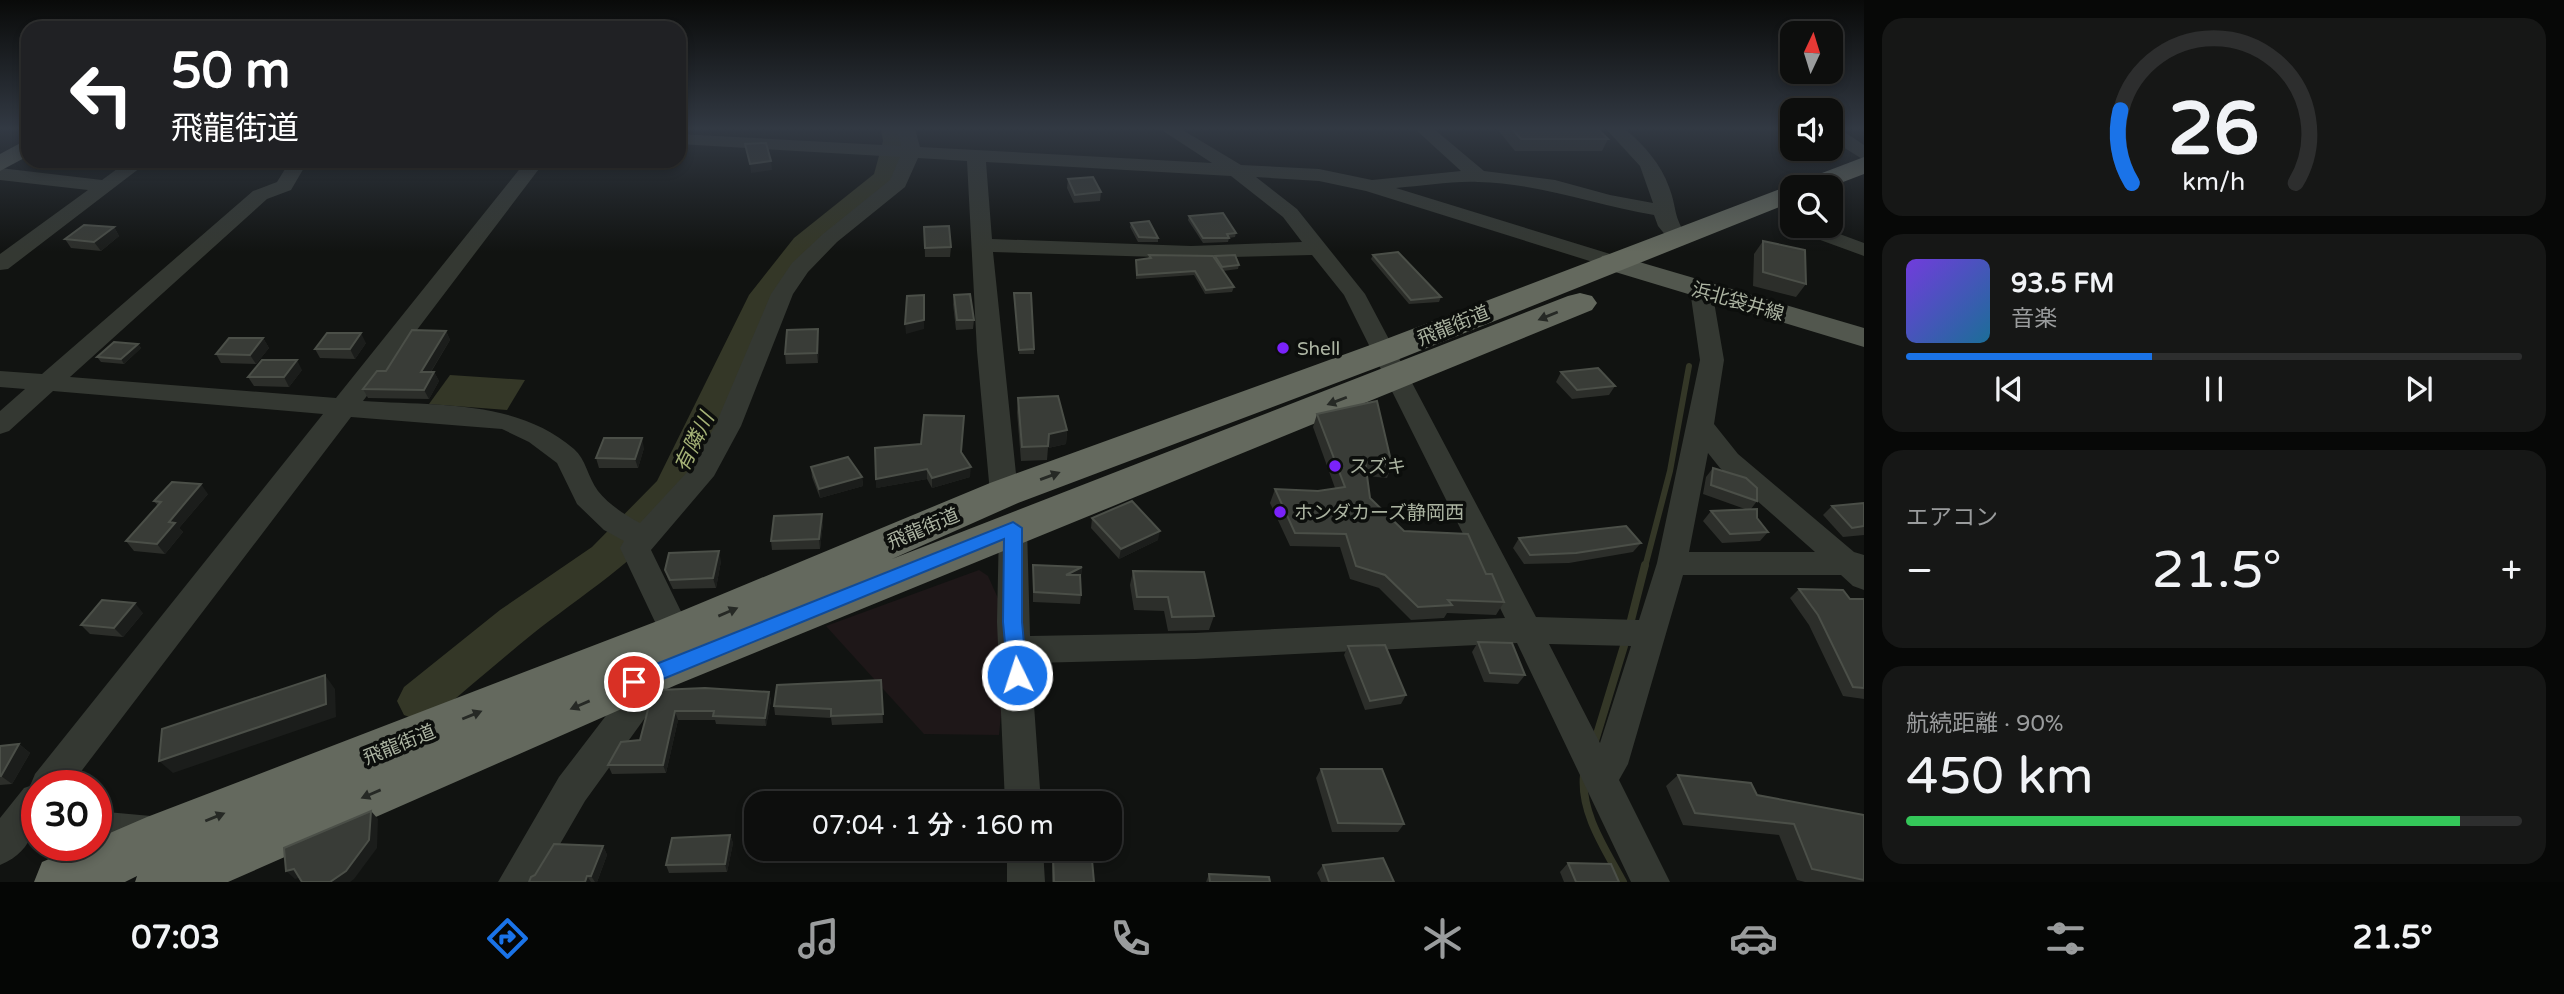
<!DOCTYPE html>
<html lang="ja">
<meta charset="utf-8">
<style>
body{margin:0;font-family:"Varela Round","Noto Sans JP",sans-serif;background:#161716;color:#f1f3f6;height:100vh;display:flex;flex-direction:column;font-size:26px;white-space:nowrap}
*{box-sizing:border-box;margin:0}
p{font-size:23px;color:#9a9c9d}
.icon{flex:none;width:38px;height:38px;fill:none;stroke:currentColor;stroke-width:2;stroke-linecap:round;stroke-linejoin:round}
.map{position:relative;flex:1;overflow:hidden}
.sheet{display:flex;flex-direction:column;gap:18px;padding:18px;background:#070807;width:700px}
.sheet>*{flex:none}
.top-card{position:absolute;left:21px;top:21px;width:665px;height:147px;border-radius:21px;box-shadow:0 4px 10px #0003,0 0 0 2px #2d2e2e;background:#202124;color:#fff;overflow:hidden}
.needle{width:46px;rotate:4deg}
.fabs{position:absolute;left:1780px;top:21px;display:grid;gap:14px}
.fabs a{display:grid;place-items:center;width:63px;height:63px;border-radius:14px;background:#0d0e0d;box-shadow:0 4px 10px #0003,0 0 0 2px #2d2e2e;font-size:35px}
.speed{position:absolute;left:21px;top:770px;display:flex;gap:14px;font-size:35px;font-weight:700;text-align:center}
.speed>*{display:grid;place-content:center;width:91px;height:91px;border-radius:50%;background:#0d0e0d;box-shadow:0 4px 10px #0003,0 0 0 2px #2d2e2e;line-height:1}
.speed .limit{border:10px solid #d22;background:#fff;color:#111}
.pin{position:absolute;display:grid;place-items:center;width:60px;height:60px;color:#fff;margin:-30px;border:4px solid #fff;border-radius:50%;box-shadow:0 2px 7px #0007}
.me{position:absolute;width:77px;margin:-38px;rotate:356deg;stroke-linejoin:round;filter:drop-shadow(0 0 5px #0008)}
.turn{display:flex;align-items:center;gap:24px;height:147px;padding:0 35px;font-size:32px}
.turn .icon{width:91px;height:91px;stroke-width:2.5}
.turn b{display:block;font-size:49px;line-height:60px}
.big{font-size:52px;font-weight:600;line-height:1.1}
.sheet .tile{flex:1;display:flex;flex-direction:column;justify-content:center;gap:10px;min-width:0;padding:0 24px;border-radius:21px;background:#161716}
.sheet .dial{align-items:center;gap:0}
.dial svg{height:182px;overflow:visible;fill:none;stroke:#2d2e2e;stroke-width:7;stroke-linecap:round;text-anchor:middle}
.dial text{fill:#f1f3f6;stroke:none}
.song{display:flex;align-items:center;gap:21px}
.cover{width:84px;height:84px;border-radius:10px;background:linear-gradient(135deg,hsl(260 70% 55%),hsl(200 70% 35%))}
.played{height:7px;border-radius:4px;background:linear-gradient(90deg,#1a73e8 40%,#2d2e2e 40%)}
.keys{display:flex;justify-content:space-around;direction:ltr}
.heat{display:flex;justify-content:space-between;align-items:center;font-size:38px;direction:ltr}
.charge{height:10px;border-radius:5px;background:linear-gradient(90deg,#34c759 90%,#2d2e2e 0)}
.trip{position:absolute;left:744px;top:791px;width:378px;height:70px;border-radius:21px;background:#0d0e0d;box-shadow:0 4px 10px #0003,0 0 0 2px #2d2e2e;font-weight:600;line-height:70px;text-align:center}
.dock{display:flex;height:112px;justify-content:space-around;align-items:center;background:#050605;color:#9a9c9d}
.dock .icon{width:49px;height:49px}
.dock .selected{color:#1a73e8}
.dock b{font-size:32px;color:#f1f3f6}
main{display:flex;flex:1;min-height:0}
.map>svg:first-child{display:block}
.green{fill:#1e1718}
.water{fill:#343727}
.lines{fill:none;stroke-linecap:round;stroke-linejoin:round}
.stream-far1{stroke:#343727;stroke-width:6}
.stream{stroke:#343727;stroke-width:8}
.river{fill:#343727;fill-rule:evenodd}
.minor{fill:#343832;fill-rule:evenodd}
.major{fill:#52574e;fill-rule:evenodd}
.highway{fill:#64695e;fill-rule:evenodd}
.wall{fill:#2c2e2a}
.shaded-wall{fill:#1b1d1b}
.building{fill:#393c37;stroke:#4b4f48;stroke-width:2}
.oneway{fill:#262925}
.route{fill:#1a73e8;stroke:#114b97;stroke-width:2}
.poi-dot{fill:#7a22fa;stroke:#0c0e0c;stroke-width:2.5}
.labels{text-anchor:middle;stroke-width:7;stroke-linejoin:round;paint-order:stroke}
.street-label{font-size:19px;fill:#acb4a2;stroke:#0c0e0c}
.poi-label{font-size:19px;fill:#acb4a2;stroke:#0c0e0c;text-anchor:start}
.water-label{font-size:21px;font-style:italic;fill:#a5b276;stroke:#0c0e0c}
</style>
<main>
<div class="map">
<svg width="1864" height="882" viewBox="0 0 1864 882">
<rect width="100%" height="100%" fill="#111311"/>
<path class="green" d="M979,570L988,576L1010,625L999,735L924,734L826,626Z"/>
<path class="water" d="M450,375L525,380L507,410L429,404Z"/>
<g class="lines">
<path class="stream-far1" d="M1645,567L1670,471L1689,366"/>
<g class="stream">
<path d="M1630,624L1645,565"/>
<path d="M1595,741L1624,646"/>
<path d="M1584,775C1580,813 1606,850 1623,882"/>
</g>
<path class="river" d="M881,129H906C923,195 836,222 804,264C767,314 746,373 721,430C710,453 700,480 685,501C643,558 584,593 530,636C498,662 467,689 436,715L420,721L404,715L397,701L404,687L500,610L592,547L657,481L749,295L794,238L874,174L883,141Z"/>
<g class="minor">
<path d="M897,129H915L920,147L1212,163L1160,129H1181L1241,165L1319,169L1372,180L1461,171L1415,129H1434L1484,171L1555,180L1610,195L1653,203L1640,166L1606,129H1625C1644,145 1661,164 1669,187C1678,211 1672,214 1688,238L1685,242H1671L1658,226L1654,215C1596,205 1538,183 1478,182C1451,181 1423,186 1396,188L1620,257L1623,262L1620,267L1612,268L1366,191L1319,181L1256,177L1297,209L1365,294L1536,617L1639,620L1657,563L1700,360L1690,290L1701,283L1712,290L1724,360L1714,424L1738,454L1854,552L1864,555V590L1853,586L1841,575H1683L1628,764L1619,780L1670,882H1631L1517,643L1195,659L1031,663L1041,803H1005L997,622L999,528L1003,520L1013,517L1023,520L1027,528L1030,636L1195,633L1505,618L1344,295L1312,255L1191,258L993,252L1018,493L1014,500L1004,503L994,500L990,493L977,351L967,161L918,158L905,187L837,242L808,272L793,294L741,426L714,476L651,550L692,634L687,643L676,647L665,643L620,548L624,541L604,530L577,504L557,463L529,442L502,429L351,417L70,786H37C37,820 37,850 0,865V818L24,788L30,786L35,774L323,414L53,391L9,431L0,434V411L25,389L0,387V371L42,374L253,191L277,182L290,161H308L291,190L267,199L70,377L336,398L526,161H545L363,401C435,406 516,399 574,449C586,459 588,478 598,491C608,504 625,515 640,523L690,469L715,426L771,294L792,263L823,234L890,180L900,157L679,144V134L901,146ZM986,162L1231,176L1283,217L1302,242L1191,246L992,239ZM1708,453L1720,468L1815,552H1689ZM1549,644L1631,646L1600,743Z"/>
<path d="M1830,129H1840L1864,145V160L1830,139Z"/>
<path d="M128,161H149L8,269L0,270V254L88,190L0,180V168L102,180Z"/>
<path d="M1792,223V226H1818L1864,243V256L1793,230L1790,226Z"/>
<path d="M656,662L668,666L672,676L668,686L585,801L538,882H498L559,777L644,666Z"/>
<path d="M96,811L151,816L164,821L169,834L164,847L151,852L96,847L92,845H96Z"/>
<path d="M1007,849H1043L1045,882H1007Z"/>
</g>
<g class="major">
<path d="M28,139V156L0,171V154Z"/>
<path d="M1612,254L1864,328V347L1602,268L1598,262L1602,256Z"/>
</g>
<path class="highway" d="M1864,157V174L1830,187H1792V202L1397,360L1018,503L892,559L1568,296L1580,293L1592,296L1597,303L1592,310L676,685L228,882H135L137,876L125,882H34L42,862L82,845H96V839L147,817L660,620L990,483L1373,344Z"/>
</g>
<g class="wall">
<path d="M1497,129H1598L1608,139L1602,151H1515Z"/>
<path d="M1068,179L1101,192L1100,201L1074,203L1067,188Z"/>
<path d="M1189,216L1236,233L1235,237L1229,238L1228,242L1203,243L1188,220Z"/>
<path d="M1131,223L1158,238V242H1138L1130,227Z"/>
<path d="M114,227L119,236L101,251L71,248L65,239Z"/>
<path d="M924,227L951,247L950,257H925Z"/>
<path d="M1763,241L1806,284L1796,297L1753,286L1754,254Z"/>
<path d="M1149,255L1214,257L1215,256L1239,265L1238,269L1223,271L1234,287L1232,292L1205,294L1194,275L1136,279V260L1148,258Z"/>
<path d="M1373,255L1441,297L1439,302L1409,304L1371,259Z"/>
<path d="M1014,293L1034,349V354H1019Z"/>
<path d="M954,295L974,320L973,329L956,330L953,304Z"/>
<path d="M446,331L450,340L431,372H434L439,381L429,399L368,398L363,389Z"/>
<path d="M263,338L269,348L256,364L221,363L216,354Z"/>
<path d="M819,339L818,363L786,364L785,354Z"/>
<path d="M366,343L355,359L320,358L315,349Z"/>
<path d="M138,344L141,348L124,364L101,362L97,357Z"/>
<path d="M302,370L289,387L254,386L248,377Z"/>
<path d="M1561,372L1615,386L1609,395L1572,399L1556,382Z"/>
<path d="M1018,398L1067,430L1066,444L1048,448L1047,460L1021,461L1017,412Z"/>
<path d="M1317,414L1392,465L1387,478L1367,476L1370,498L1404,531L1486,574L1504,602L1496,615L1447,613L1444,618L1411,620L1379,588L1350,579L1340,547L1290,546L1270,503L1275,489L1318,491L1335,488L1313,427Z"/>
<path d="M644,448L638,468H599L596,458Z"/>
<path d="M962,453L970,477L932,488L927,479L876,488Z"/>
<path d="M811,467L862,477L863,486L820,498L812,477Z"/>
<path d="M1713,468L1757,501L1751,509L1768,532L1760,541L1722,543L1703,521L1711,511L1745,509L1703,494L1706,477Z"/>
<path d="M208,494L179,528L183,532L165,554L134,551L126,541L158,506L154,501Z"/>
<path d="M1864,503V535L1843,537L1823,515L1832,506Z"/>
<path d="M822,514L823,523L820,549L772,550L771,541Z"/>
<path d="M1092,518L1158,540L1119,559L1091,528Z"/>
<path d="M1519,538L1641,543L1633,552L1569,563L1524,564L1513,548Z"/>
<path d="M721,561L716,588L673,589L668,579L665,570Z"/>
<path d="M1033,565L1082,567L1081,577V595L1080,604L1033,602Z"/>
<path d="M1133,571L1214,616L1209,630L1168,631L1164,611L1134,610L1130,585Z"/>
<path d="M1799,589L1850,599H1864V699L1843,696L1809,625L1790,598Z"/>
<path d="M143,613L123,637L90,634L81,625Z"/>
<path d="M1478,642L1525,675L1518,684L1484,682L1472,652Z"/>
<path d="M1348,646L1406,695L1401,704L1365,710L1344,655Z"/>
<path d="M881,680L883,723L832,725L831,718L775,715L774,706Z"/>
<path d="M659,690L769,692L771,701L766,726L716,724L715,720H678L666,773L612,774L608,765L640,740Z"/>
<path d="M19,744L30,753L12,784L0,785V746Z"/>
<path d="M1321,769L1404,824L1398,832H1332L1316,778Z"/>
<path d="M1678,775L1757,795L1864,815V882H1805L1797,880L1779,835L1683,825L1666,786Z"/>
<path d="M730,835L733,843L727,872L669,873L666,865Z"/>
<path d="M603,846L607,855L597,882H529Z"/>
<path d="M1053,857L1094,882H1052V865Z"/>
<path d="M1568,863L1619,882H1564L1560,872Z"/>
<path d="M1323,865L1394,882H1321L1317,873Z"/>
<path d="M1209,874L1270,882H1206Z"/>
</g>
<g class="shaded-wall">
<path d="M771,161L772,170L751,173L750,164Z"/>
<path d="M114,227L119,236L101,251L94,242Z"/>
<path d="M924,320V329L906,334L905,324Z"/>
<path d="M818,329L819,339L818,363L817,353Z"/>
<path d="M446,331L450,340L425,381L421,372Z"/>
<path d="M361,333L366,343L355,359L350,349Z"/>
<path d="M263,338L269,348L256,364L250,355Z"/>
<path d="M138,344L141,348L124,364L121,359Z"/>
<path d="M297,360L302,370L289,387L284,377Z"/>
<path d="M434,372L439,381L429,399L424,390Z"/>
<path d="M1067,430L1066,444L1048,448L1049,434Z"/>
<path d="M642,438L644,448L638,468L635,459Z"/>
<path d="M971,467L970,477L932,488V478Z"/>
<path d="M927,469V479L876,488V479Z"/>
<path d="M862,477L863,486L820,498L819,489Z"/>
<path d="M201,484L208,494L179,528L183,532L165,554L157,544L169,522Z"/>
<path d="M822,514L823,523L820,549L819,539Z"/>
<path d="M1160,531L1158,540L1119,559L1121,549Z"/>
<path d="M719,551L721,561L716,588L713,578Z"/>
<path d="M1082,567L1081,577L1066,575Z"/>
<path d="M135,603L143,613L123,637L114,628Z"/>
<path d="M325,675L335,689L336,717L173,773L159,761Z"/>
<path d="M769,692L771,701L766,726L765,718Z"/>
<path d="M675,711L678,720L666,773L663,765Z"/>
<path d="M19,744L30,753L12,784L1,776Z"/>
<path d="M371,811L378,819L377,848L354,879L350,882H330Z"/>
<path d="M730,835L733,843L727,872L725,864Z"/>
<path d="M603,846L607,855L597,882H595L591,876Z"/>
<path d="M294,869L302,877L295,879L286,871Z"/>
<path d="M587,876L591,882H585Z"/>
</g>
<g class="building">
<path d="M1512,129H1598L1608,139H1521Z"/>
<path d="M766,143L771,161L750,164L745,144Z"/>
<path d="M1093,177L1101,192L1075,195L1068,179Z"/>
<path d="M1223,213L1236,233L1227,234L1229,238H1203L1189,216Z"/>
<path d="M1149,221L1158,238L1139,237L1131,223Z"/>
<path d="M84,225L114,227L94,242L65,239Z"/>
<path d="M949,226L951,247L925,248L924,227Z"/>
<path d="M1763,241L1805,250L1806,284L1763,272Z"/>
<path d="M1398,252L1441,297L1411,300L1373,255Z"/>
<path d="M1149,255L1213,256L1234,287L1206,290L1195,271L1137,275L1136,260L1151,258Z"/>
<path d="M1235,255L1239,265L1222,267L1215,256Z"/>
<path d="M1014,293H1031L1034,349L1019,350Z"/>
<path d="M970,294L974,320H957L954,295Z"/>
<path d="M924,295V320L905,324L907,296Z"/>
<path d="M818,329L817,353L785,354L787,330Z"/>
<path d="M412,330L446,331L421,372H434L424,390L363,389L377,371H386Z"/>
<path d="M327,333H361L350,349H315Z"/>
<path d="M229,338H263L250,355L216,354Z"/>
<path d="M114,342L138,344L121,359L97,357Z"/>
<path d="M262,360H297L284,377H248Z"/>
<path d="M1598,368L1615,386L1577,390L1561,372Z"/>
<path d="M1058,396L1067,430L1049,434L1048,446L1022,447L1018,398Z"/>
<path d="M1377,401L1392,465L1365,461L1370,498L1404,531L1468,534L1486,574H1492L1504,602L1448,600L1452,605L1418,607L1385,575L1356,566L1346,534L1295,533L1275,489L1318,491L1345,487L1317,414Z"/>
<path d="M924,415L964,416L961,452L971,467L932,478L927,469L876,479L875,448L921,444Z"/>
<path d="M604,438H642L635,459L596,458Z"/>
<path d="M848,457L862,477L819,489L811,467Z"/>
<path d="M1713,468L1746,478L1757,488V501L1711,485Z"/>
<path d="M172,482L201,484L169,522L175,523L157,544L126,541L161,502L154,501Z"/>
<path d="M1132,501L1160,531L1121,549L1092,518Z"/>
<path d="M1864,503V526L1852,528L1832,506Z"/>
<path d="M1757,509V518L1768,532L1730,534L1711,511Z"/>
<path d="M822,514L819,539L771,541L774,516Z"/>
<path d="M1626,526L1641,543L1576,553L1530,555L1519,538Z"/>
<path d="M719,551L713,578L670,580L665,570L669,553Z"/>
<path d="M1033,565L1082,567L1066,575H1080L1081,595L1034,592Z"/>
<path d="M1133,571L1204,572L1214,616L1172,617L1168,597H1137Z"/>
<path d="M1799,589L1843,590L1850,599H1864V688L1853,687L1818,615Z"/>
<path d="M102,600L135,603L114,628L81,625Z"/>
<path d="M1478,642L1512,643L1525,675L1490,673Z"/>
<path d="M1385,645L1406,695L1370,701L1348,646Z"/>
<path d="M325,675L326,704L159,761L162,729Z"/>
<path d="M881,680L883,714L831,716V709L774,706L777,685Z"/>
<path d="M705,688L769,692L765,718L713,716L714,711H675L663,765H608L621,742L640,740L650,702L659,690Z"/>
<path d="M19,744L1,776H0V746Z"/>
<path d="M1321,769H1382L1404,824L1338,823Z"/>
<path d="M1678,775L1751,783L1757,795L1864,815V880L1812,869L1794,824L1695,813Z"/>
<path d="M371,811L369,840L346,871L330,882H302L294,869L286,871L284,848Z"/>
<path d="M730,835L725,864L666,865L672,838Z"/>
<path d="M554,844L603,846L591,876H587L585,882H529L531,877L535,875Z"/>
<path d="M1053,857L1092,860L1094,882H1054Z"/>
<path d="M1383,858L1394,882H1329L1323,865Z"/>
<path d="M1568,863L1611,864L1619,882H1576Z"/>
<path d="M1209,874L1269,877L1270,882H1210Z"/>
</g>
<defs><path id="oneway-solid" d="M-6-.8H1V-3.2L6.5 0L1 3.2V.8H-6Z" transform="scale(1.75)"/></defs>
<g class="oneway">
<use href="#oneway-solid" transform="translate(1548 316) rotate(158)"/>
<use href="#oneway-solid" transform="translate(1337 401) rotate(159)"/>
<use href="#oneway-solid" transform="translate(1050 476) rotate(-20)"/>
<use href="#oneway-solid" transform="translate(728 612) rotate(-23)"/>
<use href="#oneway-solid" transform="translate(580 705) rotate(157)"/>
<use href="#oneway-solid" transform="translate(472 715) rotate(-22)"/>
<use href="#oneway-solid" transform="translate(371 794) rotate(157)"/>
<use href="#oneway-solid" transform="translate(215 817) rotate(-22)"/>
</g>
<linearGradient id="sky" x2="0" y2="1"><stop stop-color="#090a09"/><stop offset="0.51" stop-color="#323943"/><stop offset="1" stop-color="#323943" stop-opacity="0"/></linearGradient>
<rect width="1864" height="252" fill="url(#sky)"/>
<path class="route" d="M1013,522L1022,528V622L1027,675L1024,681L1017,684L1010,681L1008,675L1003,622L1004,539L641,688L634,691L626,688L624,682L626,676Z"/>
<g class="poi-dot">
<circle cx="1283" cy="348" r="7"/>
<circle cx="1335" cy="466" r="7"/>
<circle cx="1280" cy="512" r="7"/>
</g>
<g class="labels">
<g class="street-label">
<text transform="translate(1738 301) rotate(16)" y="7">浜北袋井線</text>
<text transform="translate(1453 325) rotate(-22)" y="7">飛龍街道</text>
<text transform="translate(923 528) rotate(-23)" y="7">飛龍街道</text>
<text transform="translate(399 744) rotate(-22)" y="7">飛龍街道</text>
</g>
<g class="poi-label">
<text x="1297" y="355">Shell</text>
<text x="1349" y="473">スズキ</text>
<text x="1294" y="519">ホンダカーズ静岡西</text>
</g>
<g class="water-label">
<text transform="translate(694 442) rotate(-64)" y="7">有隣川</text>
</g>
</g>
</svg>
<div class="fabs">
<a><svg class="needle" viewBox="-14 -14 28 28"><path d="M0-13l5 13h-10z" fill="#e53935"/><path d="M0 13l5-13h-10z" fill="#9a9c9d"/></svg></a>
<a><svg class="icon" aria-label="sound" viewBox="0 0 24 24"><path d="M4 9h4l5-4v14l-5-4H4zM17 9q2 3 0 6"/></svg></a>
<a><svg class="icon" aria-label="search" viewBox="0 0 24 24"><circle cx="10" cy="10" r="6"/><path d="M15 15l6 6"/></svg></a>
</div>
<div class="speed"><div class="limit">30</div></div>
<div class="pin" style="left:634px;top:682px;background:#d93025"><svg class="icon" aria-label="arrive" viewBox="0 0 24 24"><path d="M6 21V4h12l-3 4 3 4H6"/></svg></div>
<svg class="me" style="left:1017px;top:675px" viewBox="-20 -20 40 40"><circle r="17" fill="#1a73e8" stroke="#fff" stroke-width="3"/><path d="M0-11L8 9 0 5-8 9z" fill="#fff"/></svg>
<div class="trip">07:04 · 1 分 · 160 m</div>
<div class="top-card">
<div class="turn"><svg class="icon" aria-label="left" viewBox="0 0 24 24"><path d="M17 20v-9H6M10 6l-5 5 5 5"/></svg><div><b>50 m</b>飛龍街道</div></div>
</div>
</div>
<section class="sheet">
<div class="tile dial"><svg viewBox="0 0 100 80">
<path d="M14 69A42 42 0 1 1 86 69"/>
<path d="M14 69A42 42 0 0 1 9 37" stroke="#1a73e8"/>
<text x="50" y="56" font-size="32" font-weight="700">26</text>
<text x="50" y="72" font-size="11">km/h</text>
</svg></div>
<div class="tile">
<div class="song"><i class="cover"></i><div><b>93.5 FM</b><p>音楽</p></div></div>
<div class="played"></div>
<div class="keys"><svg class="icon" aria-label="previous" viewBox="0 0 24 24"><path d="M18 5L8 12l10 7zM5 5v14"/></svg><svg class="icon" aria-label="pause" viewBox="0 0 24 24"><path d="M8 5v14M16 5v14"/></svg><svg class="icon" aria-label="next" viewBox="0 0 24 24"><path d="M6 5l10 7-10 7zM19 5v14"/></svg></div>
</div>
<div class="tile"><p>エアコン</p>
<div class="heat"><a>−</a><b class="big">21.5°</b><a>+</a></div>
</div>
<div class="tile"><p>航続距離 · 90%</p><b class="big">450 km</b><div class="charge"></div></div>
</section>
</main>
<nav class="dock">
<b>07:03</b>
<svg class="icon selected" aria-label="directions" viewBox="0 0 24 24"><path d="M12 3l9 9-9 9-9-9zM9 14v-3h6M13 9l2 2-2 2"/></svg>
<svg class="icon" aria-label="music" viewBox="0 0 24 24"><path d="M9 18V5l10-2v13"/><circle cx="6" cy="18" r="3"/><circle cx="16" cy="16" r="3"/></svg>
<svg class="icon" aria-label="phone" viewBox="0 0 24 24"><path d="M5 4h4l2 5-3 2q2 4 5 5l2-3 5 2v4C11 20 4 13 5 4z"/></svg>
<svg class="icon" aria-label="climate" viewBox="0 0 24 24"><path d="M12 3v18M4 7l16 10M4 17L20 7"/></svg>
<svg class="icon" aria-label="car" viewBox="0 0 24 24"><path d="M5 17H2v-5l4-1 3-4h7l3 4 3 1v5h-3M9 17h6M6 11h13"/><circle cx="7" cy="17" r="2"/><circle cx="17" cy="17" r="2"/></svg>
<svg class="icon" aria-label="filters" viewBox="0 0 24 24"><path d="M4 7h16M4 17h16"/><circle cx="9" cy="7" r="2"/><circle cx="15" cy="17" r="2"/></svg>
<b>21.5°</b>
</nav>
